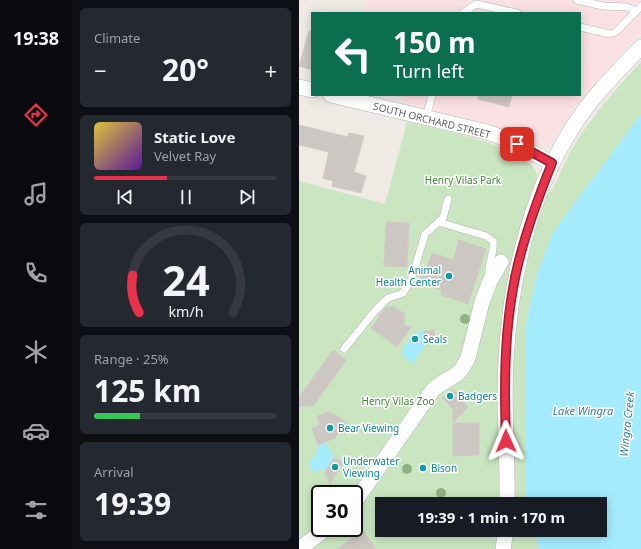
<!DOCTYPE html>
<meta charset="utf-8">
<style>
body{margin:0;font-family:"Noto Sans",sans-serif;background:#242831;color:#f1f3f6;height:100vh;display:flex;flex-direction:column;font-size:15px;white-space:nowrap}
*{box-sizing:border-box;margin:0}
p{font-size:13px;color:#9ea1a6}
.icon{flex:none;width:22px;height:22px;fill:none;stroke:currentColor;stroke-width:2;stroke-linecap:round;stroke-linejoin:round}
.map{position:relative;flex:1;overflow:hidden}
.drawer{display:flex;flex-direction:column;gap:8px;padding:8px;background:#0d0f14;width:227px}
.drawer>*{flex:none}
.hud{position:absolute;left:12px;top:12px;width:270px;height:84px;border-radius:0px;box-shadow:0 2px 10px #0003;background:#0b6e4f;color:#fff;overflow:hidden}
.speed{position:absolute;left:12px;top:485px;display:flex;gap:8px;font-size:20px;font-weight:700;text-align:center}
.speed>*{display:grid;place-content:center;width:52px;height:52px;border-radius:50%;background:#171b24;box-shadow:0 2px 10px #0003;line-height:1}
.speed .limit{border:2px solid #111;border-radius:6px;background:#fff;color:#111}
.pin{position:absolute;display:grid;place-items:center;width:34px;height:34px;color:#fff;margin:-17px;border-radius:8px;box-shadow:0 2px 6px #0006}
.me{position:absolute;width:44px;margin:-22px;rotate:359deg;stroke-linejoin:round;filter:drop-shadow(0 0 3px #0008)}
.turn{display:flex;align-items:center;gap:14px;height:84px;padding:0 16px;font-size:18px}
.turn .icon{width:52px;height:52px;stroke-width:2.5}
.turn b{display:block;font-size:28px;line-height:34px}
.big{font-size:30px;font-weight:700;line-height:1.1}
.drawer .tile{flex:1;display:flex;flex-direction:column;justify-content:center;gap:6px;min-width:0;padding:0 14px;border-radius:6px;background:#242831}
.drawer .dial{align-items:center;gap:0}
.dial svg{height:104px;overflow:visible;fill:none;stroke:#363941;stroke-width:7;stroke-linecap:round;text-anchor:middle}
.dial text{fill:#f1f3f6;stroke:none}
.song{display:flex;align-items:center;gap:12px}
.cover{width:48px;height:48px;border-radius:6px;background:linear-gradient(135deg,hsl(50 70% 55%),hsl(270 70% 35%))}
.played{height:4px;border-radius:2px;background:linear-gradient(90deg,#e8314a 40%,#363941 40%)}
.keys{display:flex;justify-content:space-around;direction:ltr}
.heat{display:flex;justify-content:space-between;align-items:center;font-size:22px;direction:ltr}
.charge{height:6px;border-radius:3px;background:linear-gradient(90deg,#34c759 25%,#363941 0)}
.trip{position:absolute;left:76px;top:497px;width:232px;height:40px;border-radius:0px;background:#171b24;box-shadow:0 2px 10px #0003;font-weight:700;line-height:40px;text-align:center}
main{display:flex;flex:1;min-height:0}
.menu{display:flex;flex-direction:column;width:72px;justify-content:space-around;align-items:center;background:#090b0e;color:#9ea1a6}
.menu .icon{width:28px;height:28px}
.menu .on{color:#e8314a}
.menu b{font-size:18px;color:#f1f3f6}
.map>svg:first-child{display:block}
.medical{fill:#fbe1e4}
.green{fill:#c9e6c1;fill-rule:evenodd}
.water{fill:#a4ebfe}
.building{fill:#ccc7c3;stroke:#d3cac3}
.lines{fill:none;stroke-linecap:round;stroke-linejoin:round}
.lane-casing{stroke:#b2b6b9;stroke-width:8}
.street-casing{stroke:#b2b6b9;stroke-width:16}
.lane{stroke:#fff;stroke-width:7}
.street{stroke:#fff;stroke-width:15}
.tree{fill:#90b184}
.route-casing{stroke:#972030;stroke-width:10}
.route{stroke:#e8314a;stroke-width:7}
.culture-dot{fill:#0f9aa8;stroke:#fff;stroke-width:1.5}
.labels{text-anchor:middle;stroke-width:3;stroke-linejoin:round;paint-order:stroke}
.street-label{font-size:10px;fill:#5c6265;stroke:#fff}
.park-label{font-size:10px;fill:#428335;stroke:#fff}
.culture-label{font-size:10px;fill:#0d838f;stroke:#fff;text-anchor:start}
.water-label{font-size:11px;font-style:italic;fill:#397b96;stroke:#fff}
</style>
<main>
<nav class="menu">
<b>19:38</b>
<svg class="icon on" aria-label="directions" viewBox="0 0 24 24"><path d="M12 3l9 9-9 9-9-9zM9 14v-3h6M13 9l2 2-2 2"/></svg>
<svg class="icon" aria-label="music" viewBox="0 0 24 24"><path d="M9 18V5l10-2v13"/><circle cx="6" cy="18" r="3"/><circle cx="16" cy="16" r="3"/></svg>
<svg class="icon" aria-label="phone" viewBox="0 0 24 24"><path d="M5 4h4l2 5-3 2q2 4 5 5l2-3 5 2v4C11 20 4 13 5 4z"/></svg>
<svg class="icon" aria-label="climate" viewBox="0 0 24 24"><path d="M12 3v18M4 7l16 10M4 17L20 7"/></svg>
<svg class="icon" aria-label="car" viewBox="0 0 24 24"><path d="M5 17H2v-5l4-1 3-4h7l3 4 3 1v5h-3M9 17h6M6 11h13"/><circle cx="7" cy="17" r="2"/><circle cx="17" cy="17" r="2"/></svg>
<svg class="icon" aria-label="filters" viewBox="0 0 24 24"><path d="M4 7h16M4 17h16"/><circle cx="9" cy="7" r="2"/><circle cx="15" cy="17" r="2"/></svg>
</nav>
<section class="drawer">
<div class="tile"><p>Climate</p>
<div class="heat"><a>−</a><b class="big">20°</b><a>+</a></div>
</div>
<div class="tile">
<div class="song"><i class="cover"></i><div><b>Static Love</b><p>Velvet Ray</p></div></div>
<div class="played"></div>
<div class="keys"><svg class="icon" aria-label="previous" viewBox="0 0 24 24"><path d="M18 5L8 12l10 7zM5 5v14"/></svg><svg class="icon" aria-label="pause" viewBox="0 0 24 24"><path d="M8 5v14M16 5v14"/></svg><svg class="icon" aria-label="next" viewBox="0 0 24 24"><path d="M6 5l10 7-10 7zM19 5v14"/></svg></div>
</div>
<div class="tile dial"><svg viewBox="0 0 100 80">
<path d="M14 69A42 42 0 1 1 86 69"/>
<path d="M14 69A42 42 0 0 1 9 40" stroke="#e8314a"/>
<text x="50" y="56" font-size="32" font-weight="700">24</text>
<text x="50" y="72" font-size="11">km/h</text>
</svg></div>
<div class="tile"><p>Range · 25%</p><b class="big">125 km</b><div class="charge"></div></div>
<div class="tile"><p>Arrival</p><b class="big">19:39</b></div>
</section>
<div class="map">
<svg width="342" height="549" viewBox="0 0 342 549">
<rect width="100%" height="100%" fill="#efeae4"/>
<path class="medical" d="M68,0H342V32L287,92L274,109L254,142L247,146L242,148L206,131L104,105L106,95H281V13H81L65,9Z"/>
<path class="green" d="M342,62V114L274,206L238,274L226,329V494L228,504H83V530H235L240,549H0V181L86,204L108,122C134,128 228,146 237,172C239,176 237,180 236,184L253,191C261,175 268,156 278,141C296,113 318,87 342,62ZM21,494H55V528H21Z"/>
<g class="water">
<path d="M342,114V549H240L235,530H301V504H228L226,494V329L238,274L254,232Z"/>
<path d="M120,331H124L126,346L117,358L116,363L109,361L103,353L105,345L109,343L111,337L114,335L115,336L116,340L114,342L116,343L120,341L117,335Z"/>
<path d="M26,442L35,458L27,471C22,467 19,470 15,473C11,469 9,462 12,458H16L19,445Z"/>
</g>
<g class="building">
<path d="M10,31L13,32V70L0,66Z"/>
<path d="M179,95H213L210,107L179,99Z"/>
<path d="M0,125L49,137L50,133L65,136L55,172L67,176L62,193L33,186L34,181L24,178L30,152L0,145Z"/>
<path d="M87,222L110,223L108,267L85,266Z"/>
<path d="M160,240L187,249L169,304L142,295L143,290L120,282L125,269L127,270L133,253L154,260Z"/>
<path d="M93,306L106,314L105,325L112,327L98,347L72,328L85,309Z"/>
<path d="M135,330L137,340L126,343L124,332Z"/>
<path d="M34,350L47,360L15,405L0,407V397Z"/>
<path d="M152,389L154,391L160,392L159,397L169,407L154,423V409L143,398Z"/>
<path d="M31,411L32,414H35L48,423L36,438L19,445L13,428L21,425L18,416Z"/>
<path d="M154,423H180V455L154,456Z"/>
<path d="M35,458L45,461L31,484L26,472Z"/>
<path d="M64,531L77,549H38Z"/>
</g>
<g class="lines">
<g class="lane-casing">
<g id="lane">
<path d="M278,0L304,6L328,7L337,11"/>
<path d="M164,13L177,4L218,13"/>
<path d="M281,27L311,34L317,32L342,6"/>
<path d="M127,118L133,95"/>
<path d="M139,222L187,236L194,241C196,253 188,264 190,277"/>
<path d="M45,349L75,312L89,298L104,293L113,278L126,234L144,218L149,199"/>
</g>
</g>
<g class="street-casing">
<g id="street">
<path d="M0,87L13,90"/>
<path d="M32,95L188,132L207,139L253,163"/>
<path d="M55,503L133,391C140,383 150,380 159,373C164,369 166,363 169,358L183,302L191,281L202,262"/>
<path d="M208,504C209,457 204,409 207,362C211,274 234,179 287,108C303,86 323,67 342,47"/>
<path d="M0,549L28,528"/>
<path d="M204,549L207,530"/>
</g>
</g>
<use href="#lane" class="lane"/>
<use href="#street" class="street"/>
</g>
<g class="tree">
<circle cx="166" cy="319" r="5"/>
<circle cx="108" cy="469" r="5"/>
<circle cx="142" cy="493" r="5"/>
</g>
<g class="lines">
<g class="route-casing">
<path id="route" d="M207,441C205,385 205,328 217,273C225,236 239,198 253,163L218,144"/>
</g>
<use href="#route" class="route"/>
</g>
<g class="culture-dot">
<circle cx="150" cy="276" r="4"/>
<circle cx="116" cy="339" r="4"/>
<circle cx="151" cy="396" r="4"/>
<circle cx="31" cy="428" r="4"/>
<circle cx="36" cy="467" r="4"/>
<circle cx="124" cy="468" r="4"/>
</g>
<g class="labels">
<g class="street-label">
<text transform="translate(133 120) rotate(14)" y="4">SOUTH ORCHARD STREET</text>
</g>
<g class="park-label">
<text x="164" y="184">Henry Vilas Park</text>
<text x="99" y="405">Henry Vilas Zoo</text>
</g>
<g class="culture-label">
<text x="142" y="274" text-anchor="end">Animal<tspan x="142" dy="12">Health Center</tspan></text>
<text x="124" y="343">Seals</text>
<text x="159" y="400">Badgers</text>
<text x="39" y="432">Bear Viewing</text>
<text x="44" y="465">Underwater<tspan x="44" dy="12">Viewing</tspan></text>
<text x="132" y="472">Bison</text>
</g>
<g class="water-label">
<text x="284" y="415">Lake Wingra</text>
<text transform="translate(328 424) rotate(-84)" y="4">Wingra Creek</text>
</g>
</g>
</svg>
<div class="speed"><div class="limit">30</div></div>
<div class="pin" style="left:218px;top:144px;background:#d93025"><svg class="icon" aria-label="arrive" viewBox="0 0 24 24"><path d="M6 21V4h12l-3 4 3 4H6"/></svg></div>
<svg class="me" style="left:207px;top:441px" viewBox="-20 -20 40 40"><path d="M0-17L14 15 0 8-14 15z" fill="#e8314a" stroke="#fff" stroke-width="4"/></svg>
<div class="trip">19:39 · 1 min · 170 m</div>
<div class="hud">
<div class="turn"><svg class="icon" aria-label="left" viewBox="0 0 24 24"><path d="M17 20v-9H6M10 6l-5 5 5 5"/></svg><div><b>150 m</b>Turn left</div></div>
</div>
</div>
</main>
